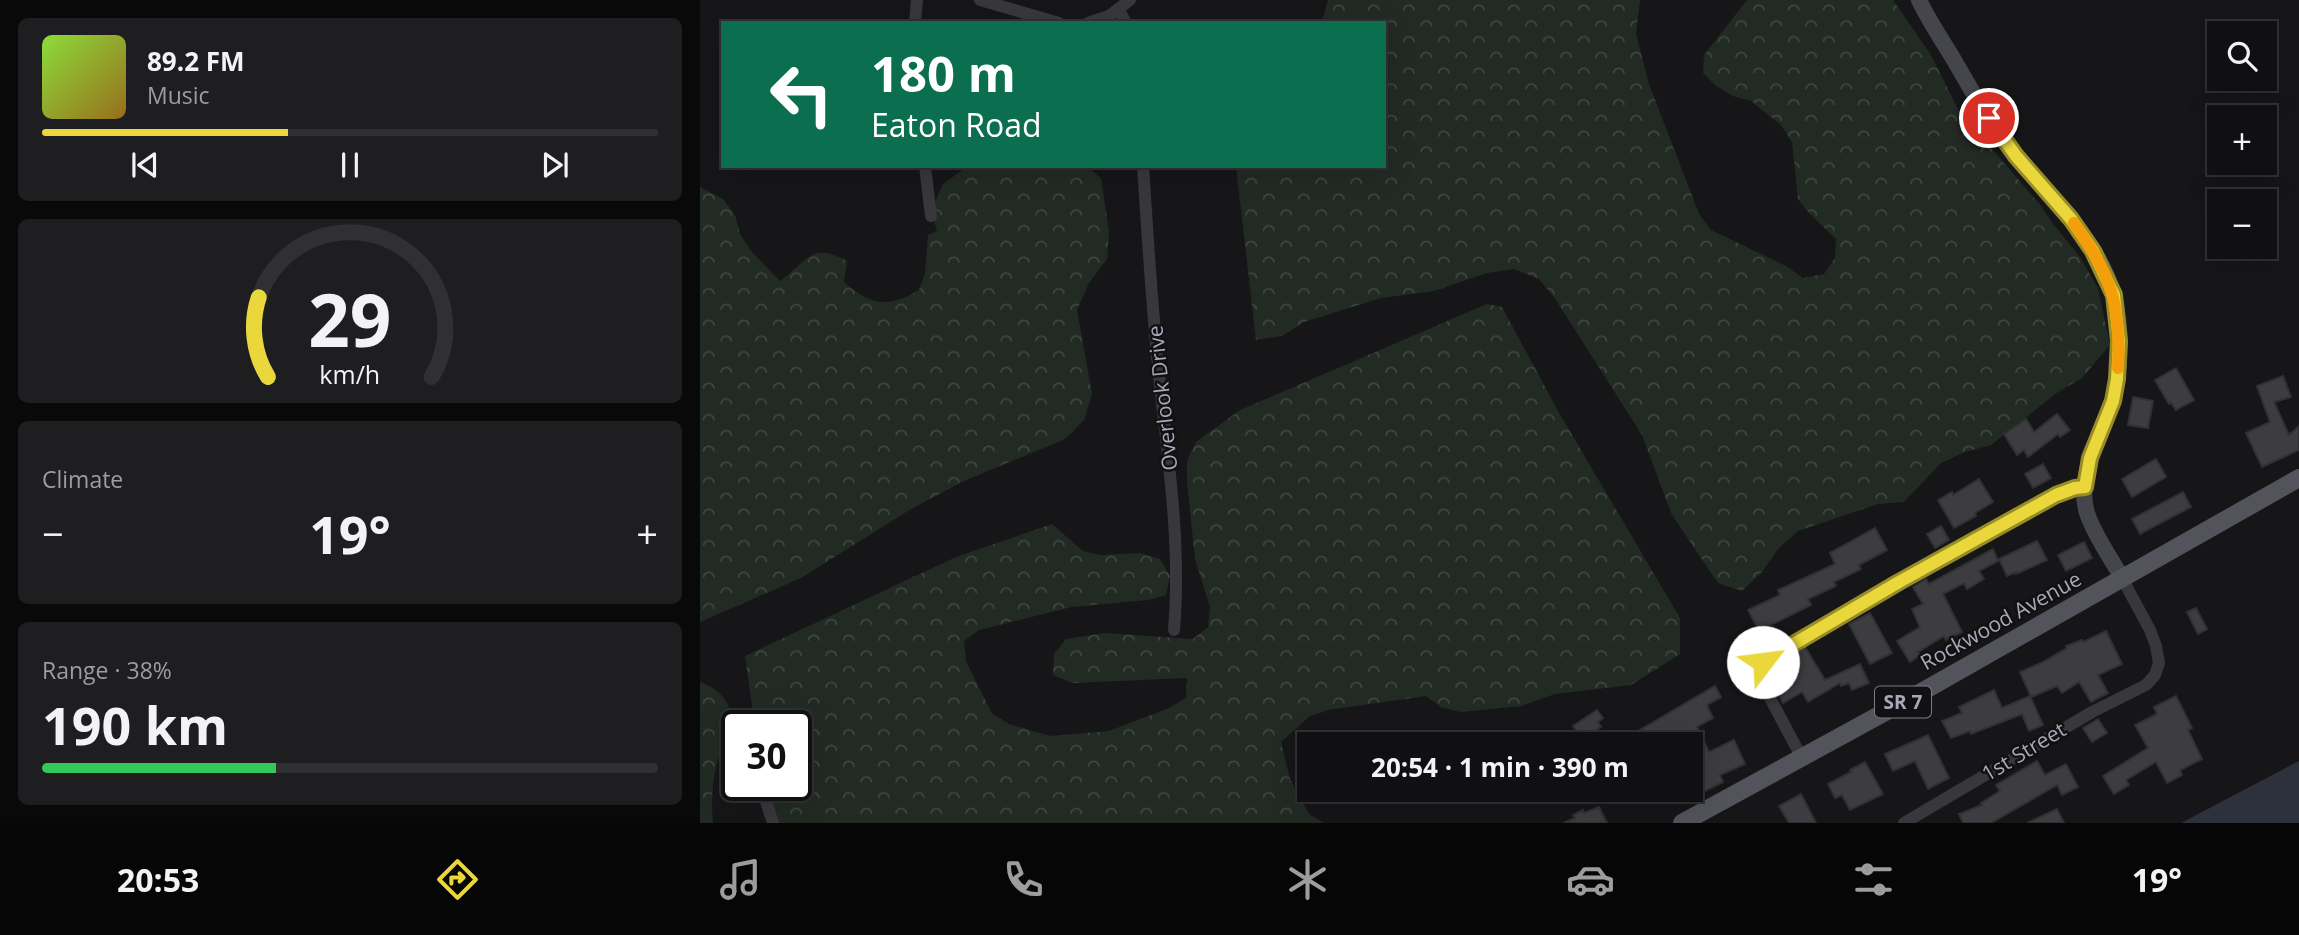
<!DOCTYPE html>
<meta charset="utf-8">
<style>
body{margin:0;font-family:"Open Sans",sans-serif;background:#1e1e20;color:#f1f3f6;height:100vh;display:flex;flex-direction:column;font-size:26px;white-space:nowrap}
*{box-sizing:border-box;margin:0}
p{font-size:23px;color:#9c9d9f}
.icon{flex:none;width:38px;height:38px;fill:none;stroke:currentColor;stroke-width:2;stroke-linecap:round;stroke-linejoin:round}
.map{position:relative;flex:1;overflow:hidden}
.side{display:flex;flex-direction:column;gap:18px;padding:18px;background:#09090a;width:700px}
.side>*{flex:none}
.top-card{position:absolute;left:21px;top:21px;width:665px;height:147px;border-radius:0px;box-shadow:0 7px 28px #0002,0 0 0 2px #303032;background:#0b6e4f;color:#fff;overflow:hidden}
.buttons{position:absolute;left:1507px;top:21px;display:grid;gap:14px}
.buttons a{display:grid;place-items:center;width:70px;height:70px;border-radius:0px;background:#101012;box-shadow:0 7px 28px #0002,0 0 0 2px #303032;font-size:35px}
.speed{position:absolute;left:21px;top:710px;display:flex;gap:14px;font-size:35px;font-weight:700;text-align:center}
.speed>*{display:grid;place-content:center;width:91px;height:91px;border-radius:50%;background:#101012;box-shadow:0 7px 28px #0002,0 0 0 2px #303032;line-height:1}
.speed .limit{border:4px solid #111;border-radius:10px;background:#fff;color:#111}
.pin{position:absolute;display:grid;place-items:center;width:60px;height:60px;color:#fff;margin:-30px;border:4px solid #fff;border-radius:50%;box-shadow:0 2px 7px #0007}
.me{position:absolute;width:77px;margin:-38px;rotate:60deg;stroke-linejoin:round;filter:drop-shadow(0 0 5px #0008)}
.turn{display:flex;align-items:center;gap:24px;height:147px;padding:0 35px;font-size:32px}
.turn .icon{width:91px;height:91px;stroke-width:2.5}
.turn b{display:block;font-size:49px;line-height:60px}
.big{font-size:52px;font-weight:700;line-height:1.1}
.side .tile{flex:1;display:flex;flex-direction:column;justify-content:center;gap:10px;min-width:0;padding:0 24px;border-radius:10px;background:#1e1e20}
.side .dial{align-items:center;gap:0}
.dial svg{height:182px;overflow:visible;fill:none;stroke:#303032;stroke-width:7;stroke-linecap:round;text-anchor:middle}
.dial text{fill:#f1f3f6;stroke:none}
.song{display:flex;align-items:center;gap:21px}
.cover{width:84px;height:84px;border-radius:10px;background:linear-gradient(135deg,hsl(90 70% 55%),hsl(40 70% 35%))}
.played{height:7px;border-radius:4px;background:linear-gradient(90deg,#e9d73c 40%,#303032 40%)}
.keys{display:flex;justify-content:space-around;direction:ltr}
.heat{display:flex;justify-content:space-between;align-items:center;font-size:38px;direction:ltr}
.charge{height:10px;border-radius:5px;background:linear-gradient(90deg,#34c759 38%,#303032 0)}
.trip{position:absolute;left:597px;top:732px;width:406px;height:70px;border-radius:0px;background:#101012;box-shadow:0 7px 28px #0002,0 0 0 2px #303032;font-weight:700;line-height:70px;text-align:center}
.dock{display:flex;height:112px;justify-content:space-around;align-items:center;background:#060607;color:#9c9d9f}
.dock .icon{width:49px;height:49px}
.dock .active{color:#e9d73c}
.dock b{font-size:32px;color:#f1f3f6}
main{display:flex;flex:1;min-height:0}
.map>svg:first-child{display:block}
.forest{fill:url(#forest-crowns)}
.water{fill:#2c313b}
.building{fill:#3d3d41;stroke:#313033;stroke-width:2}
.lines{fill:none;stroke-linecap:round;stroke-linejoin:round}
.street{stroke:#37373c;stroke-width:12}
.secondary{stroke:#45454c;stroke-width:16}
.primary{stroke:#53535b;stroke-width:18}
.route-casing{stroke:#978c27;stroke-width:18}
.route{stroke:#e9d73c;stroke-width:12}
.slow{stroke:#f59e0b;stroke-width:12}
.labels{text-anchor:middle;stroke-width:5;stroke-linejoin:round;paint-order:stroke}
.shield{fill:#111113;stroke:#7b7b86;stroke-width:2}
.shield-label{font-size:19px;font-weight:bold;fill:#a8a9b7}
.street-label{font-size:21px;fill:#a8a9b7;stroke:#111113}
</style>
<main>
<section class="side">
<div class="tile">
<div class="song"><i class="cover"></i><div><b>89.2 FM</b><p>Music</p></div></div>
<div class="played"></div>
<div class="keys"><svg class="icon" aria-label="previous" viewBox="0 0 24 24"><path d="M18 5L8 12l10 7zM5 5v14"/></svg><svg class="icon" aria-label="pause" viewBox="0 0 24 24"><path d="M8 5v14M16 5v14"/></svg><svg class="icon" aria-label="next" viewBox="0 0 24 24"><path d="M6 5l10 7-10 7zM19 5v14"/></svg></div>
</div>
<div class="tile dial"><svg viewBox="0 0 100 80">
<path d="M14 69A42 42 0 1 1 86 69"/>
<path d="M14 69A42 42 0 0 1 10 34" stroke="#e9d73c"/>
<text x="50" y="56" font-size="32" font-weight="700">29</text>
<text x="50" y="72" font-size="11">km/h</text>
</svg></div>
<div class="tile"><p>Climate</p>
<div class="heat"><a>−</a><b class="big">19°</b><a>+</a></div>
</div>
<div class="tile"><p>Range · 38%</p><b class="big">190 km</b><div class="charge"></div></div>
</section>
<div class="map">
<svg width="1599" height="823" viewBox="0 0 1599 823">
<defs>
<pattern id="forest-crowns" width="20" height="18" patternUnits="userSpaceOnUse" patternTransform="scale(1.75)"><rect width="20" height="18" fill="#222a24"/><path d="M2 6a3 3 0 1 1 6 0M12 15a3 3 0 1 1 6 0" fill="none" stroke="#3f4642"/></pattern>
</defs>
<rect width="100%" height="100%" fill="#161618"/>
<g class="forest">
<path d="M628,0H940L936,34L949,84L999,214L1011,230L1086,266L1103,278L1124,274L1135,258L1136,239L1109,213L1098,199L1092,142L1081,125L1051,101L1033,96L1016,86L1003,73L1004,55L1047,0H1193L1231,55L1258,109L1341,206L1353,224L1378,254L1398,288L1410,345L1382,378L1358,392L1291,445L1265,452L1241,463L1204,502L1178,504L1098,531L1078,549L1062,572L1042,591L1018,583L972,515L942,435L856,300L839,279L814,269L787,273L734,291L681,298L604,322L582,336L556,340L536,166H684V23H619L623,18Z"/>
<path d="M268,166H386L401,178L409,232L407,259L389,283L377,310L392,394L384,420L365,439L264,481L211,509L101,578L0,622V187L23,199L35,215L40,234L51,251L80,281C108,261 111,241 147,261L144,282C171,306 188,308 219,290L225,273L228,235L237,231L231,211L243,184Z"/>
<path d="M787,304L802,307L858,411L980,618V654L931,685L855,694L821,706L761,712L741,707L726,696L628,710L610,716L581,742L590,779L609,814L624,823H77L67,786H96V726H55L45,656L256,557L352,524L383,551L401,555L440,553L460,559L470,576L466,595L448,600L371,607L279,630L264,641L266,661L292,714L309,724L350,736L409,731L469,708L486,698L487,678L373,683L353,675L354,654L366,639L405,633L493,639L508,627L510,607L495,559L487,481V461L496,442L540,410Z"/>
<path d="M0,682C20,689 34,703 30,727C28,739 20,751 17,763C12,783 11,802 13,823H0Z"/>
</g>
<path class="water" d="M1599,761V823H1481Z"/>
<g class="building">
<path d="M1476,368L1494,400L1476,410L1471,403L1469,404L1455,380Z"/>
<path d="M1583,376L1591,397L1574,402L1589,435L1599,426V450L1562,467L1546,433L1570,422L1557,386Z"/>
<path d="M1433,397L1453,401L1448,428L1428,425Z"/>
<path d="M1357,414L1370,430L1360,437L1358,434L1328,457L1324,450L1317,455L1304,434L1326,419L1334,432Z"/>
<path d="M1456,459L1466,477L1432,497L1422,479Z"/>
<path d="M1343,464L1351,478L1333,488L1325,474Z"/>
<path d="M1279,479L1293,502L1275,513L1276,516L1254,528L1238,500L1252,492L1253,495Z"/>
<path d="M1483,492L1491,507L1440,534L1432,519Z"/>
<path d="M1241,526L1249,540L1235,548L1227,534Z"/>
<path d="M1175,528L1187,550L1159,565L1161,569L1134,582L1136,586L1108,599L1111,605L1059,631L1048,610L1080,595L1078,590L1135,564L1130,553Z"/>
<path d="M1337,541L1347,560L1316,574V572L1307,576L1299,559Z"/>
<path d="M1384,542L1392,558L1366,571L1358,555Z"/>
<path d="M1293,549L1298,561L1279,571L1284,579L1267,589L1264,583L1243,594L1262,632L1246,640L1244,636L1218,652L1220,655L1210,662L1197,641L1220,627L1212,609L1223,604L1213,587L1226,579L1229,584Z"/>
<path d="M1496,608L1507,629L1498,634L1487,612Z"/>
<path d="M1170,613L1192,653L1170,664L1149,624Z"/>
<path d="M1406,631L1422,664L1398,675L1408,693L1391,702L1379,682L1362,693L1357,686L1331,697L1320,672L1341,663L1367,648L1366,646L1382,640L1383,642Z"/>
<path d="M1105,647L1125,680L1160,664L1169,683L1152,690L1149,683L1141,686L1140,683L1108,702L1102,692L1083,703L1070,679L1096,665L1091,656Z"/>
<path d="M1015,686L1021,697L1007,705L1013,718L997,727L1009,752L1034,740L1045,764L1020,775L1023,782L1003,792L990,764V744H949L946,739L938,744H916Z"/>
<path d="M1294,690L1302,708L1330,696L1343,725L1329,731L1322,714L1271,734L1270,731L1251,738L1242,721L1262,713L1259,707Z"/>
<path d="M1476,696L1492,728L1488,730L1502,759L1480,770L1482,775L1467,783L1456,762L1426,780L1429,785L1414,794L1403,776L1448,748L1435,725L1457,714L1454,707Z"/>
<path d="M897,710L903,718L898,722L901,727L882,739L873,726Z"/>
<path d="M1398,719L1407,733L1392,742L1383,728Z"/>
<path d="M1228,735L1249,778L1228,789L1215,761L1193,771L1185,754Z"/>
<path d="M1337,761L1345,775L1366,764L1378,787L1362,795L1357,785L1291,823H1263L1259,814L1282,805L1281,803L1300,791L1296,785Z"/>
<path d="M1165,762L1183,794L1150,810L1142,795L1135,798L1128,784L1151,772L1150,770Z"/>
<path d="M1101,794L1116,823H1089L1079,806Z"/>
<path d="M899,807L907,823H864L875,818L873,815L883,810L884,813Z"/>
<path d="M1357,809L1364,823H1327Z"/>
</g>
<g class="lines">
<g class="street">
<path d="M280,0L359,23"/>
<path d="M419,10L426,23"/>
<path d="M215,23L217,0"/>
<path d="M388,23L409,16L430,0"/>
<path d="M225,166L231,216"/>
<path d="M443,166C448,239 452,312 460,385C469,466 481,548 474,630"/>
<path d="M1102,758L1061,681L1063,662L1199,582L1356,496L1375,488L1385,487"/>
<path d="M61,786L73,823"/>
<path d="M1204,823L1392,712L1446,685L1455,675L1459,663L1456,646L1450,630L1422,578"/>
</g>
<path class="secondary" d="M1219,0C1229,21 1242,40 1254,60C1273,93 1293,128 1317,158C1352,200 1399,240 1414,296C1422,327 1421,370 1413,401C1403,437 1375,473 1387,513C1394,535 1411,558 1422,578"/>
<path class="primary" d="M982,823L1218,694L1599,478"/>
</g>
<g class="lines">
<g class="route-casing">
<path id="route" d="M1063,662L1199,582L1356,495L1375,488L1385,487L1390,458L1413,401L1417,379L1419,341L1414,295L1393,251L1371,219L1316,156L1289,118"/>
</g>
<use href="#route" class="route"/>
<path class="slow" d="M1374,223C1411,277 1421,302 1418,368"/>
</g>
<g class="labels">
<rect class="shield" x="1175" y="686.5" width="56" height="31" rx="5"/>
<g class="shield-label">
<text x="1203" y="709">SR 7</text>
</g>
<g class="street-label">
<text transform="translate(463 398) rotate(-96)" y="7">Overlook Drive</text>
<text transform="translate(1301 621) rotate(-29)" y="7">Rockwood Avenue</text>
<text transform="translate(1324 752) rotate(-31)" y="7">1st Street</text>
</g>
</g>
</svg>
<div class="buttons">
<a><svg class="icon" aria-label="search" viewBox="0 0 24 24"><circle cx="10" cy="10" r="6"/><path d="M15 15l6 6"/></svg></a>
<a>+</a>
<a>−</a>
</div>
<div class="speed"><div class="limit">30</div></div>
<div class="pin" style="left:1289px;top:118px;background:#d93025"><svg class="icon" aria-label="arrive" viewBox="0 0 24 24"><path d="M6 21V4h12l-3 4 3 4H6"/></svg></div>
<svg class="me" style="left:1063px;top:662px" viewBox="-20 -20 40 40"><circle r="19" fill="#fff"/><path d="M0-13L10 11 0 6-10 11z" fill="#e9d73c"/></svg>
<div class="trip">20:54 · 1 min · 390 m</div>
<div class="top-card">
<div class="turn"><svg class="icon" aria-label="left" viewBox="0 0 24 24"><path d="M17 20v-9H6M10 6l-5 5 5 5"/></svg><div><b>180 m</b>Eaton Road</div></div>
</div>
</div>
</main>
<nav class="dock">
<b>20:53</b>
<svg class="icon active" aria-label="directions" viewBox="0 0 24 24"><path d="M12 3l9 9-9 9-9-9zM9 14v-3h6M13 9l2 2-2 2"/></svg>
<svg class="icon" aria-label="music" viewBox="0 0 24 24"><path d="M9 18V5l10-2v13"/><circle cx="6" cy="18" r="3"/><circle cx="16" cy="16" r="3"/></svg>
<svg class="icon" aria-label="phone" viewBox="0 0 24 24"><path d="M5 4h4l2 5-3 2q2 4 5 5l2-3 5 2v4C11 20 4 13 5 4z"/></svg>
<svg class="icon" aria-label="climate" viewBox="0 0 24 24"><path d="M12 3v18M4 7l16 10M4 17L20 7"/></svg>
<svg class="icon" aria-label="car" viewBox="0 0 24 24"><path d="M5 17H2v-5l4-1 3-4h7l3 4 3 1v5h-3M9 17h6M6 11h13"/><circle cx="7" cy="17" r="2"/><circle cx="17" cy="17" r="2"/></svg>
<svg class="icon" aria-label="filters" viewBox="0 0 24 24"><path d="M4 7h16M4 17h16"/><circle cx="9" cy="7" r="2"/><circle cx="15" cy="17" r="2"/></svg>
<b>19°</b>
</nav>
